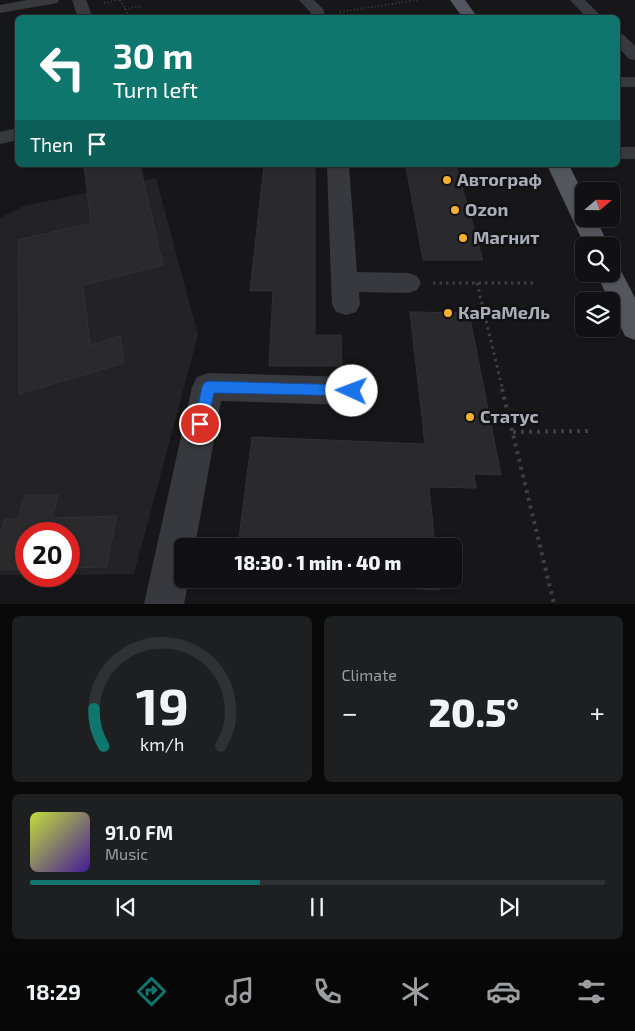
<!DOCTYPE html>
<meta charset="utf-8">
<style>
body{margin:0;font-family:"Exo 2",sans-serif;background:#1e1f21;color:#f1f3f6;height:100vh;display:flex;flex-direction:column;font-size:19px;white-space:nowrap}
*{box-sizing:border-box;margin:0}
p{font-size:16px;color:#9c9da0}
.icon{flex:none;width:28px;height:28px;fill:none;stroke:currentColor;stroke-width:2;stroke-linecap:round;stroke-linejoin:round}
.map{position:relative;height:604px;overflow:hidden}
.sheet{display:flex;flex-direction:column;gap:12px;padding:12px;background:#09090a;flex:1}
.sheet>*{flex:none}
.hud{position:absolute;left:15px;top:15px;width:605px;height:152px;border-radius:8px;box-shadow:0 1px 4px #0004,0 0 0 1px #303133;background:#0f766e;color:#fff;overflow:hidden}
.needle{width:32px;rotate:70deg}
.buttons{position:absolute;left:575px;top:182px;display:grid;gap:10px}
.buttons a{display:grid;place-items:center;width:45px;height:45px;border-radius:8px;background:#111113;box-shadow:0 1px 4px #0004,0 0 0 1px #303133;font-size:25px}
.speed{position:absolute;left:15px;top:522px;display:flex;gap:10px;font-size:25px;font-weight:700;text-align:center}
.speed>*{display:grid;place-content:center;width:65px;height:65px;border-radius:50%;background:#111113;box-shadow:0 1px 4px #0004,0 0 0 1px #303133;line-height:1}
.speed .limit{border:8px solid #d22;background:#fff;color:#111}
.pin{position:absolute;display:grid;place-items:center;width:42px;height:42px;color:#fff;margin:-21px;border:2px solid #fff;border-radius:50%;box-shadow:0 1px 5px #0007}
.me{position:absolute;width:55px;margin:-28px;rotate:272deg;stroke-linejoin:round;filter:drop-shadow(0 0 4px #0008)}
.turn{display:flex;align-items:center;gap:18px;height:105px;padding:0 15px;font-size:22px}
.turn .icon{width:65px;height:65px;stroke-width:2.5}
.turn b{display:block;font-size:35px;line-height:42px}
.then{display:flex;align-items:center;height:48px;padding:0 15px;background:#0003;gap:10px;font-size:19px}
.big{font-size:38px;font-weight:800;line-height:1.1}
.sheet .tile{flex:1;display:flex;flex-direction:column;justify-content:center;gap:8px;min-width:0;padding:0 18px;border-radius:8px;background:#1e1f21}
.sheet .dial{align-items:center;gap:0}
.dial svg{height:130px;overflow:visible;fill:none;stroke:#303133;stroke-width:7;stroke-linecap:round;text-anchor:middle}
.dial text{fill:#f1f3f6;stroke:none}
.song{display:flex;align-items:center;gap:15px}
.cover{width:60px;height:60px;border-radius:8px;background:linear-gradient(135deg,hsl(70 70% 55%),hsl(260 70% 35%))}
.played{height:5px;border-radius:2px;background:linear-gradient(90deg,#0f766e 40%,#303133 40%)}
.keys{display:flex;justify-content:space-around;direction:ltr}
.heat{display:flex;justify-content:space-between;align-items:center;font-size:28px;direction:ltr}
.sheet .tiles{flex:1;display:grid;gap:12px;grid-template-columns:1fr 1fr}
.tile:last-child{grid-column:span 2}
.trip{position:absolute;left:174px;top:538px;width:288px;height:50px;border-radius:8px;background:#111113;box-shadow:0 1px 4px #0004,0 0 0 1px #303133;font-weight:800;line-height:50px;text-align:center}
.tab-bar{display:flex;height:80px;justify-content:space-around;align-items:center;background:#070708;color:#9c9da0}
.tab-bar .icon{width:35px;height:35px}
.tab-bar .on{color:#0f766e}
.tab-bar b{font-size:22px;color:#f1f3f6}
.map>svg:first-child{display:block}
.built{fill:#232326}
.building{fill:#2a2a2d;stroke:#313135}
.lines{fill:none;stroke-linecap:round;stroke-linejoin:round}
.path-far2{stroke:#3e4045;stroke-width:2;stroke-dasharray:1 2.5;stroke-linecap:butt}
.path-far1{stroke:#3e4045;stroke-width:3;stroke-dasharray:2.5 4;stroke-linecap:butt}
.path{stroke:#3e4045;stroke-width:4;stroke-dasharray:3 5;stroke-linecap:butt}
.minor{fill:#38393e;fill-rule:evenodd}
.major{fill:#54565d;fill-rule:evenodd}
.route{fill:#1a73e8;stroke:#114b97}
.poi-dot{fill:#f5b033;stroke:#121214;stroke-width:2}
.labels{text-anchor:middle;stroke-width:5;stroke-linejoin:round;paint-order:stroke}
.poi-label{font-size:18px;font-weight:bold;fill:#a9aeb9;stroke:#121214;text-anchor:start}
</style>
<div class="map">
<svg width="635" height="604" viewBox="0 0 635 604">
<rect width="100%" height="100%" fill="#171719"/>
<path class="built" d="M156,178L198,335L134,574L69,575V534H26V575H0V218L24,206Z"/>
<g class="building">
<path d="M84,165H140L163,265L83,285L90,345L120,336L124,363L19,394L18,240L91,223Z"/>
<path d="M264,165H315V335H341L342,366H269L273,291H250Z"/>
<path d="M406,166H456L483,260H423Z"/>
<path d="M410,312L469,313L501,475L474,474L476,488L429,487L435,546H238L252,437L425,444Z"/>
<path d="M25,495H58L52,518L117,516L106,567L69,568V534H26V569L0,570V534L5,519H18Z"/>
<path d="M234,579H438L439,590L234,580Z"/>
</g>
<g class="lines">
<g class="path-far2">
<path d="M120,0L130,18"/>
<path d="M104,3L119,0"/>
<path d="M125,9L142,6"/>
<path d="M340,12L417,0"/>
</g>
<g class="path-far1">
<path d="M433,283H536"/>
<path d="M477,283L503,391"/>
</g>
<g class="path">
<path d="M502,389L554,604"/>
<path d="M513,432L588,431"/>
</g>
<g class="minor">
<path d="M27,0H59L57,3L52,4L0,13V5Z"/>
<path d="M72,0H86L93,18H78Z"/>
<path d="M299,0H314L323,9L326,18H311V13Z"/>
<path d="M570,0H585L603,18H587Z"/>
<path d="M618,33L624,35L635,46V60L629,59L618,47Z"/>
<rect x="618" y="77" width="17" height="10"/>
<path d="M18,128V140L0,144V132Z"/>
<rect x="618" y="147" width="17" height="12"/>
<path d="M327,165H349L357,272L408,273L417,276L421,283L417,290L408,293L359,292L360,304L356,312L346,315L336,312L332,304L331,282Z"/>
<path d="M208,373L352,377L363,381L368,391L363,401L352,405L221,401L195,546H182V579H189L184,604H144L192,387L197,377Z"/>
</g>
<g class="major">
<path d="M450,0H465L478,18H463Z"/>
<path d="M547,165H569L584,195V219H596L609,246H585Z"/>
<path d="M611,264L619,267L635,298V340L625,336L611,307V301H609L597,274H611Z"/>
</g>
</g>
<path class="route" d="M208,381L352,385L356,387L358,391L356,395L352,396L214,393L207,424L205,429L200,431L196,429L194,424L202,387L204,383Z"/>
<g class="poi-dot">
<circle cx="447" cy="180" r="5"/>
<circle cx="455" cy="210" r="5"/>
<circle cx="463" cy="238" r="5"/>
<circle cx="448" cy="313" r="5"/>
<circle cx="470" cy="417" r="5"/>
</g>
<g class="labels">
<g class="poi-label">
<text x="457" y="186">Автограф</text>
<text x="465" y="216">Ozon</text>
<text x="473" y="244">Магнит</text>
<text x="458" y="319">КаРаМеЛь</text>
<text x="480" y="423">Статус</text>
</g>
</g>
</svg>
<div class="buttons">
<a><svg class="needle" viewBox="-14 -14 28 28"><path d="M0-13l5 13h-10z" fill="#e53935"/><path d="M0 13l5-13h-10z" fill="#9c9da0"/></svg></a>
<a><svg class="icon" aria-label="search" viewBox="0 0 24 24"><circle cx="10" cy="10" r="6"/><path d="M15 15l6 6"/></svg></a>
<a><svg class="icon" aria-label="layers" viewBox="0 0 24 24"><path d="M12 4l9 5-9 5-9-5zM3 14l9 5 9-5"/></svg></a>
</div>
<div class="speed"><div class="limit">20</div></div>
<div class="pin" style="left:200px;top:424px;background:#d93025"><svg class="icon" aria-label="arrive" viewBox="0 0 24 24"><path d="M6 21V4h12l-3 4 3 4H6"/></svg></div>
<svg class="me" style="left:352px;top:391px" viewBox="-20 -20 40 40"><circle r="19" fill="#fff"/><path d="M0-13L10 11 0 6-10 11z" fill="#1a73e8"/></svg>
<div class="trip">18:30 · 1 min · 40 m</div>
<div class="hud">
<div class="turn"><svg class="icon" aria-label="left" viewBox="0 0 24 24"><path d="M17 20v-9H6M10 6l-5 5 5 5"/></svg><div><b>30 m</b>Turn left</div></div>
<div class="then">Then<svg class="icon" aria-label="arrive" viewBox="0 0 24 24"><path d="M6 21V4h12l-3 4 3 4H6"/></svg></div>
</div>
</div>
<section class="sheet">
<div class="tiles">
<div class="tile dial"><svg viewBox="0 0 100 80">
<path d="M14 69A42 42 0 1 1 86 69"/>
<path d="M14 69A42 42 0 0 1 8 46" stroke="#0f766e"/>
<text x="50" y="56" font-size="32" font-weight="700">19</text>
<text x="50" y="72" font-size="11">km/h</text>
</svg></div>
<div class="tile"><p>Climate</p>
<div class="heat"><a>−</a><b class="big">20.5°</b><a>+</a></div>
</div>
<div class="tile">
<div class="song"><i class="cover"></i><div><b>91.0 FM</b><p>Music</p></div></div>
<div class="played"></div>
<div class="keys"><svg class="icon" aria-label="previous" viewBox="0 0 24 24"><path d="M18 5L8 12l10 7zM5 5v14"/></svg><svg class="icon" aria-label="pause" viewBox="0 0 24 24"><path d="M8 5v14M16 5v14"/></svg><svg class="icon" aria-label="next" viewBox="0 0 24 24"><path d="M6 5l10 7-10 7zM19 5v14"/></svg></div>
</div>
</div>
</section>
<nav class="tab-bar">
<b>18:29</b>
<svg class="icon on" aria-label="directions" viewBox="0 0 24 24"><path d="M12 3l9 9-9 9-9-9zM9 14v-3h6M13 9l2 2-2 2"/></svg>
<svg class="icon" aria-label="music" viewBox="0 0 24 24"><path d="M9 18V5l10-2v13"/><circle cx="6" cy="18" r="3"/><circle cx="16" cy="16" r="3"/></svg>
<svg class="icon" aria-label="phone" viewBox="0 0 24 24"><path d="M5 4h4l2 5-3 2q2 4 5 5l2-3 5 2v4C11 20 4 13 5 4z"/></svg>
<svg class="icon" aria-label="climate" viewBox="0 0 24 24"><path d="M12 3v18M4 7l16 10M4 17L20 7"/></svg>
<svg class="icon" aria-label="car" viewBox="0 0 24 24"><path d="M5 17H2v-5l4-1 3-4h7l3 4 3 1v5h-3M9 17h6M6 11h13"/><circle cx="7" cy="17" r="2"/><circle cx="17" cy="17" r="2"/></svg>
<svg class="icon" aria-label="filters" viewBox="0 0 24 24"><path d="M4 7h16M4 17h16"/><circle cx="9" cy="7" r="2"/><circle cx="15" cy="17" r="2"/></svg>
</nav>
